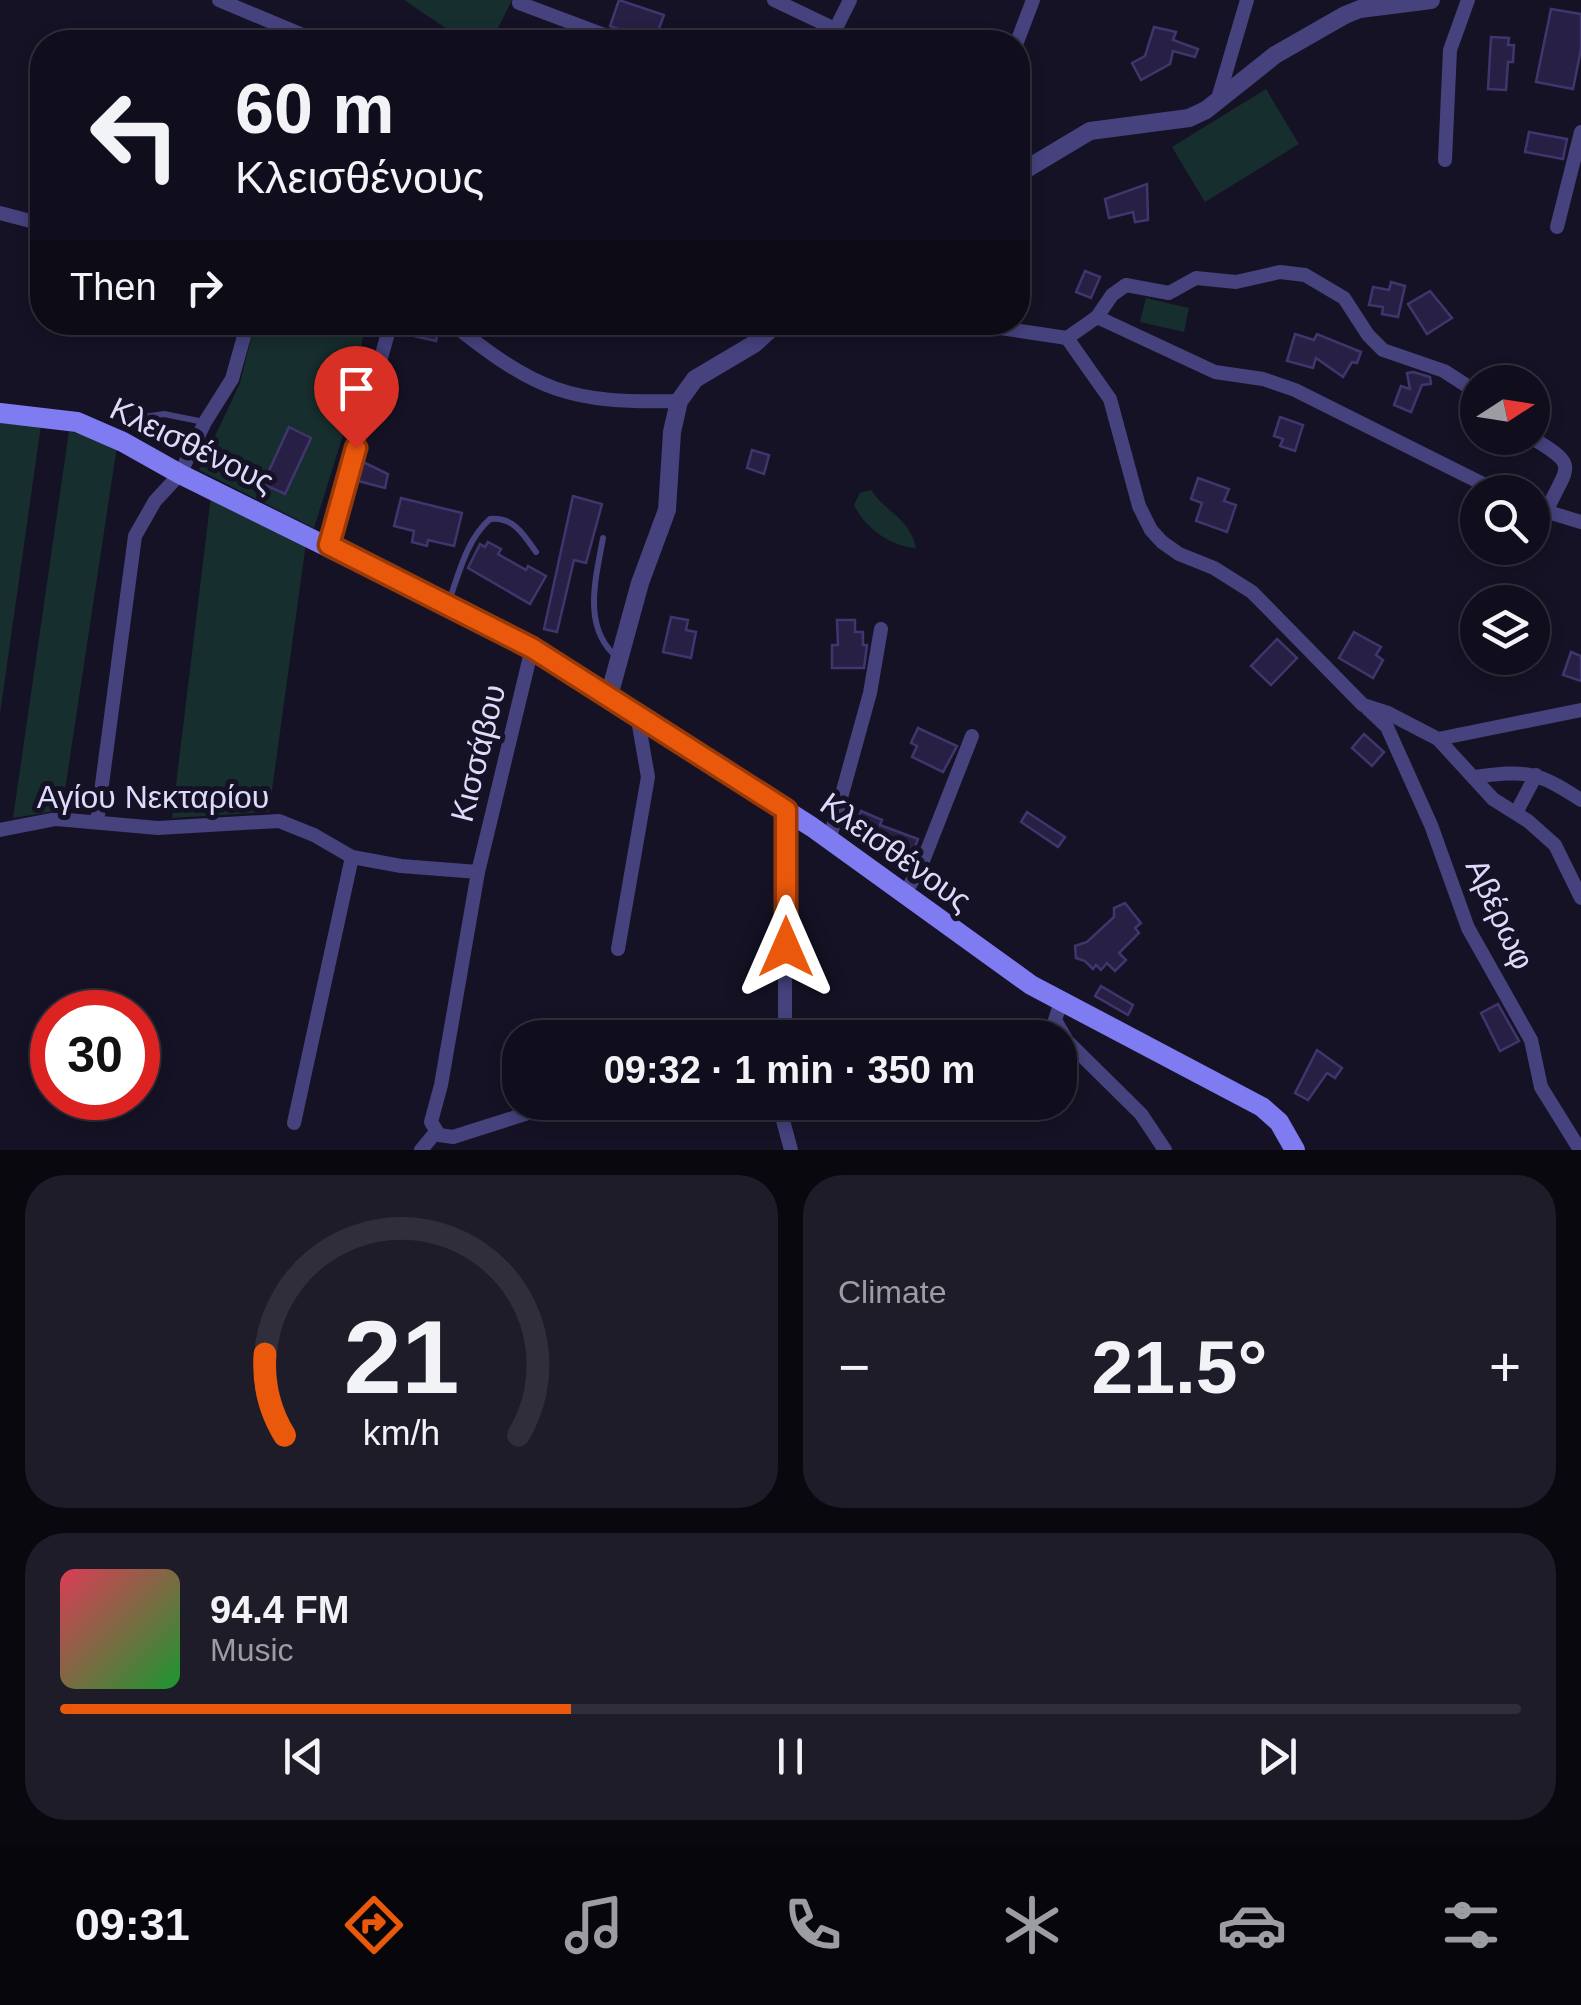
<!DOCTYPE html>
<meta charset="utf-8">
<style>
body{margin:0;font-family:Helvetica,sans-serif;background:#1e1c29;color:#f1f3f6;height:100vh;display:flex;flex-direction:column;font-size:38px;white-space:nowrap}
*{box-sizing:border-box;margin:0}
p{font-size:32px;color:#9c9ca3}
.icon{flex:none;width:55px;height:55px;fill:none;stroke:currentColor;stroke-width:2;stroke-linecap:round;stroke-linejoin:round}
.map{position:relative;height:1150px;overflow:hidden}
.panel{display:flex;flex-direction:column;gap:25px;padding:25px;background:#09080f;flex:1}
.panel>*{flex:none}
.guide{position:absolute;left:30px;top:30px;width:1000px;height:305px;border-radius:40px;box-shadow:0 5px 15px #0003,0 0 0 2px #302e3b;background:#100e1c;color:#f1f3f6;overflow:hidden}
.needle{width:65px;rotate:78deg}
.buttons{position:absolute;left:1460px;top:365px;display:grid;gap:20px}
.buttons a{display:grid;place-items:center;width:90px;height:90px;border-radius:50%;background:#100e1c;box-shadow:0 5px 15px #0003,0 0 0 2px #302e3b;font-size:50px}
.speed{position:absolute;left:30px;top:990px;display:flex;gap:20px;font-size:50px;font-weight:700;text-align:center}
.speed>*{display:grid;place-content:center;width:130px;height:130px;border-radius:50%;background:#100e1c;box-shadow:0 5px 15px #0003,0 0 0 2px #302e3b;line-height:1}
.speed .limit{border:15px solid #d22;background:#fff;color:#111}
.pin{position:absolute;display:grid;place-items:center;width:85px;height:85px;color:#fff;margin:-102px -42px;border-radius:50% 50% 50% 0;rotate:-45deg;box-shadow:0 0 10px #0007}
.pin .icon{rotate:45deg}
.me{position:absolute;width:110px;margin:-55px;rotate:0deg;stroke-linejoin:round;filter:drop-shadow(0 0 8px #0008)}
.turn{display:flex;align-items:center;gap:35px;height:210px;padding:0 40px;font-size:45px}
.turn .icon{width:130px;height:130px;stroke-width:2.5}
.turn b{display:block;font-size:70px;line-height:85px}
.then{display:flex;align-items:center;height:95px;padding:0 40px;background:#0003;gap:20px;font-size:38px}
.big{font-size:75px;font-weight:700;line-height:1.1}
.panel .tile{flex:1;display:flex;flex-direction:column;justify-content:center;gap:15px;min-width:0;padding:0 35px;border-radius:40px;background:#1e1c29}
.panel .dial{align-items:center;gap:0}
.dial svg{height:260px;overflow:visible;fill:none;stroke:#302e3b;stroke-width:7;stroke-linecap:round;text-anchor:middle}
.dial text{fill:#f1f3f6;stroke:none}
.song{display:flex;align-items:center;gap:30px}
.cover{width:120px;height:120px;border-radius:15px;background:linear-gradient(135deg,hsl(350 70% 55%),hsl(130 70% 35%))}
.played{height:10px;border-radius:5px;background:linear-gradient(90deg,#ea580c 35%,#302e3b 35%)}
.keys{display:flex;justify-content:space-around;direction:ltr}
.heat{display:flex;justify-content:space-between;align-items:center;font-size:55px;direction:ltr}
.panel .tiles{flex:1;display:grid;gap:25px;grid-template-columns:1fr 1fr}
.tile:last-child{grid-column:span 2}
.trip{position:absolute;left:502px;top:1020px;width:575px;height:100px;border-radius:40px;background:#100e1c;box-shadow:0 5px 15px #0003,0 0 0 2px #302e3b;font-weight:700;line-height:100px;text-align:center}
.tabs{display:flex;height:160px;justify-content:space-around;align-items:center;background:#06060b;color:#9c9ca3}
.tabs .icon{width:70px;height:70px}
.tabs .active{color:#ea580c}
.tabs b{font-size:45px;color:#f1f3f6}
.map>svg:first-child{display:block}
.green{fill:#162e2d}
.building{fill:#272044;stroke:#40356d;stroke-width:2.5}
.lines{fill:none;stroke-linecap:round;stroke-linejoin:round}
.service{stroke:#45427e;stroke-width:6}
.minor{stroke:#45427e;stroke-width:14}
.tertiary{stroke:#45427e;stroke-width:18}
.secondary{stroke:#7f7bf0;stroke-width:20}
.route-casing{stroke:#983908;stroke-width:25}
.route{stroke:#ea580c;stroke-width:18}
.labels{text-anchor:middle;stroke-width:10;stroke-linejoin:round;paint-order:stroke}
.street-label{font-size:32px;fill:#dedafb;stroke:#151225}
</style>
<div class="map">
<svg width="1581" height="1150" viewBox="0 0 1581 1150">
<rect width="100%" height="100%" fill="#151225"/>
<g class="green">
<path d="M404,0H512L491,42H471L459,37Z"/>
<path d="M1266,89L1299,144L1205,202L1172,147Z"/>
<path d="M1146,298L1189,308L1184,332L1140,322Z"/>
<path d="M255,323H365L353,403L314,528L199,470L240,383Z"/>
<path d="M0,420L41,425L0,714Z"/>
<path d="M69,431L117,446L62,810L13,818Z"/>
<path d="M871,490C888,515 909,517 916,548C891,547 864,527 854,505L860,493Z"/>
<path d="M211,496L306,543L269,812L172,818Z"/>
</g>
<g class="building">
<path d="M619,0L664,15L654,42L610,26Z"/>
<path d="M1551,9L1581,14V49L1573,89L1536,82Z"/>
<path d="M1154,27L1176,32L1173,40L1198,49L1195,57L1173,51L1170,64L1141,80L1132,63L1145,56Z"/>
<path d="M1491,37L1509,38L1508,45H1514L1513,62H1508L1506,90L1488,89Z"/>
<path d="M1529,132L1567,139L1563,159L1525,152Z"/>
<path d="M1147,184L1148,220L1135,222L1133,212L1109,218L1105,199Z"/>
<path d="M1085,271L1100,277L1091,298L1076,292Z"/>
<path d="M1391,282L1405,286L1398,317L1382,314L1383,307L1369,305L1373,287L1389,290Z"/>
<path d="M1430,291L1452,318L1427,334L1408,304Z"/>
<path d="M407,322H440L436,341L405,334Z"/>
<path d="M1295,334L1314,340L1317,334L1361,352L1357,363L1352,362L1343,377L1316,358L1313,368L1287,361Z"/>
<path d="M1413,372L1430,377L1431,384L1422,385L1411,412L1394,405L1401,386L1410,389L1407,373Z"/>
<path d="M332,397L353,403L349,419L328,414Z"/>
<path d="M1280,417L1303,425L1295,451L1280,446L1283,439L1274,436Z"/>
<path d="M289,427L311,438L285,494L263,484Z"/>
<path d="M752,450L769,455L764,474L747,468Z"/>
<path d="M363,462L388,474L385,488L358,481Z"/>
<path d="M1198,478L1229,489L1224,501L1236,505L1227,532L1196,521L1202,503L1191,499Z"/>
<path d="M573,496L602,504L586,563L574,560L557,632L544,629Z"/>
<path d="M401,498L462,513L454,546L428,540L427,546L412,542L414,531L394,526Z"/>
<path d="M488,542L501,549L498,554L526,570L528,566L546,576L530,604L468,568L480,544L485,547Z"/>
<path d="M671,617L688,620L686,630L696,632L691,658L663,652Z"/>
<path d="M837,620H855V632H863V645H867L864,668H832V645H838Z"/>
<path d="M1354,632L1381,647L1376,655L1383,660L1373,678L1339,658Z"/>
<path d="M1277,639L1297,658L1271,685L1251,666Z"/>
<path d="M1571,652L1581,656V681L1563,675Z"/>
<path d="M918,728L957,746L943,772L912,757L917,746L911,743Z"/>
<path d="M1364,734L1384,752L1372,766L1352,748Z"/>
<path d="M861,811L882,820L880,825L918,839L910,861L882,851L885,844L853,831Z"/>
<path d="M1027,812L1065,837L1058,847L1021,822Z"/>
<path d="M1125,903L1141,923L1135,928L1139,933L1119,953L1126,960L1115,971L1107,963L1101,970L1096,965L1093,969L1085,961L1076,958L1075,946L1087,942L1114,917V908Z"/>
<path d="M1101,986L1133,1005L1128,1015L1095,996Z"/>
<path d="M1498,1004L1519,1041L1500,1051L1481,1013Z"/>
<path d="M1317,1050L1342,1068L1335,1078L1327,1073L1308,1100L1295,1093Z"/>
</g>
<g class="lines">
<g class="service">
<path d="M124,420L164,414L204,422"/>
<path d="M603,538C596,578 581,628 618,658"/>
<path d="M448,604C459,574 466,540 490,519C513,516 524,535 536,552"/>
</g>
<g class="minor">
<path d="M219,0L319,42"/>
<path d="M774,0L835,29"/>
<path d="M519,3L623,42"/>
<path d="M829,42L850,0"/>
<path d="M1017,42L1033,0"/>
<path d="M1217,102L1247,0"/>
<path d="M1445,160L1450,50L1468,0"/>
<path d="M0,213L42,224"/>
<path d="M1557,227L1581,132"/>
<path d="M1097,317L1112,295L1126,285L1169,293L1196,278L1236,282L1280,272L1305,275L1344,298L1368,335L1383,350L1444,371L1478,393"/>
<path d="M450,322C536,391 569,404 679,401"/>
<path d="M961,322L1067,338L1097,317L1215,372L1263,379L1295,390L1499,492"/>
<path d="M1067,338L1110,399L1139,506L1151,530L1162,542L1179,554L1214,568L1252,592L1363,705L1388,713L1438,739L1493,799L1528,821L1555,845L1581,898"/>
<path d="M1532,438C1581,467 1567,465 1546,512"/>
<path d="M1532,507L1581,522"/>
<path d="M329,545L391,322"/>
<path d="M532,648L478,872L441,1085L431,1122L439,1135L453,1137L563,1102"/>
<path d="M1368,709L1387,727L1431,825L1468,928L1531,1040L1541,1087L1580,1150"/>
<path d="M1438,739L1581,710"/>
<path d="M1474,777C1526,770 1537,771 1581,800"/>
<path d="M1516,813L1536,775"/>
<path d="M97,822L135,536L155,501L180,474L205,422L232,379L248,322"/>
<path d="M0,830L56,819L158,828L279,821L314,835L352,857L401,866L478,872"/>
<path d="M829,841L870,693L881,629"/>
<path d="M904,895L921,866L972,736"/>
<path d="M618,949L648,777L637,714"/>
<path d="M1061,1002L1055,1020L1067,1041L1141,1114L1165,1150"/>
<path d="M785,1038V810"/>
<path d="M778,1102L791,1150"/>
<path d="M294,1123L352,857"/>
<path d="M421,1150L436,1132"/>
</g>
<g class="tertiary">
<path d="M1018,174L1090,131L1189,118L1206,110L1275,55L1345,15L1360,9L1431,0"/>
<path d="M609,696L640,583L667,510L672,432L679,401L695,379L754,344L778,322"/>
</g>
<path class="secondary" d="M0,413L77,422L123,442L180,474L532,648L812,827L1031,985L1262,1107L1279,1122L1295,1150"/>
</g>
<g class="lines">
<g class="route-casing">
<path id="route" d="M356,448L329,545L532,648L786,810V947"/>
</g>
<use href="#route" class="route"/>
</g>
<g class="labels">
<g class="street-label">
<text transform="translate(192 445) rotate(26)" y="11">Κλεισθένους</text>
<text transform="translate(478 753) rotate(-76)" y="11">Κισσάβου</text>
<text x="153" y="808">Αγίου Νεκταρίου</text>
<text transform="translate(896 852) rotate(36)" y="11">Κλεισθένους</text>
<text transform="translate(1500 914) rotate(65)" y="11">Αβέρωφ</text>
</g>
</g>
</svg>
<div class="buttons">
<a><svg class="needle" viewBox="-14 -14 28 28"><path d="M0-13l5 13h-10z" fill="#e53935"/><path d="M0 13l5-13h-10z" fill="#9c9ca3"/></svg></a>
<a><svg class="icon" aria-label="search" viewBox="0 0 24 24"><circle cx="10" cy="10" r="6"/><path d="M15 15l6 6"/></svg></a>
<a><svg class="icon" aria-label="layers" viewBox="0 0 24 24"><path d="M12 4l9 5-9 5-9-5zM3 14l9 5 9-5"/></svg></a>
</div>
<div class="speed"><div class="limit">30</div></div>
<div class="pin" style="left:356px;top:448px;background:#d93025"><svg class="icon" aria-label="arrive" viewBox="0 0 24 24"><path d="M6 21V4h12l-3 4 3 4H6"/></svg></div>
<svg class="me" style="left:786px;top:947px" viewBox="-20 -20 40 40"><path d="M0-17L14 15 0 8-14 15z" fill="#ea580c" stroke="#fff" stroke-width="4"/></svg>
<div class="trip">09:32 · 1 min · 350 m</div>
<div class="guide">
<div class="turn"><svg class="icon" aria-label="left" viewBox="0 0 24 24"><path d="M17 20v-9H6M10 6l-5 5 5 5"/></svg><div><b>60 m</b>Κλεισθένους</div></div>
<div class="then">Then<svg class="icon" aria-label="right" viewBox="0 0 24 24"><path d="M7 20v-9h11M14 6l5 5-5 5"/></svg></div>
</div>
</div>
<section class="panel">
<div class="tiles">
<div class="tile dial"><svg viewBox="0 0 100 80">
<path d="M14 69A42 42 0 1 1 86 69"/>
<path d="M14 69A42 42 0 0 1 8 44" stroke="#ea580c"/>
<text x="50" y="56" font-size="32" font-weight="700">21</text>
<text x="50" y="72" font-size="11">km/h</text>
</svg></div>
<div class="tile"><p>Climate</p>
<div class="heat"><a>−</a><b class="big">21.5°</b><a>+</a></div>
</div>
<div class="tile">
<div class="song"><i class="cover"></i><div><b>94.4 FM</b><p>Music</p></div></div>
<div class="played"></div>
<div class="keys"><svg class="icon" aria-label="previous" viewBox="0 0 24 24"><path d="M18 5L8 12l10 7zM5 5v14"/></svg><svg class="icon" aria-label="pause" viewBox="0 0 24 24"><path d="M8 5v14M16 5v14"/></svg><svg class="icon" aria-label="next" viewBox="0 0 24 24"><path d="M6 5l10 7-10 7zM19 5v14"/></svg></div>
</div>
</div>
</section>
<nav class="tabs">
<b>09:31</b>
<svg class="icon active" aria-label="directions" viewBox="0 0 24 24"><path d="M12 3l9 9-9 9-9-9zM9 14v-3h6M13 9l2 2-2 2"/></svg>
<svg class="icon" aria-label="music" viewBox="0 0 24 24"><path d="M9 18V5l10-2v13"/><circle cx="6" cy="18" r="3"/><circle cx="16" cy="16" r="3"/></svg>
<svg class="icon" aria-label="phone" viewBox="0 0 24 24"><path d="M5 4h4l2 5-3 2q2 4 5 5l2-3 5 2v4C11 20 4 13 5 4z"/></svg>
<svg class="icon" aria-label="climate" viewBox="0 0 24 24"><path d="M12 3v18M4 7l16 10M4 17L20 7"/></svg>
<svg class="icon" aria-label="car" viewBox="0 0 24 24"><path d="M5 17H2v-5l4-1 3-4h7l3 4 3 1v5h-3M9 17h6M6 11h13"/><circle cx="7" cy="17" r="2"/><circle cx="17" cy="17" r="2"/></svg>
<svg class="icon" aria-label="filters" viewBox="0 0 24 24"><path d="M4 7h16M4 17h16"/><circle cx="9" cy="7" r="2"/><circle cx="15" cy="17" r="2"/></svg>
</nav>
